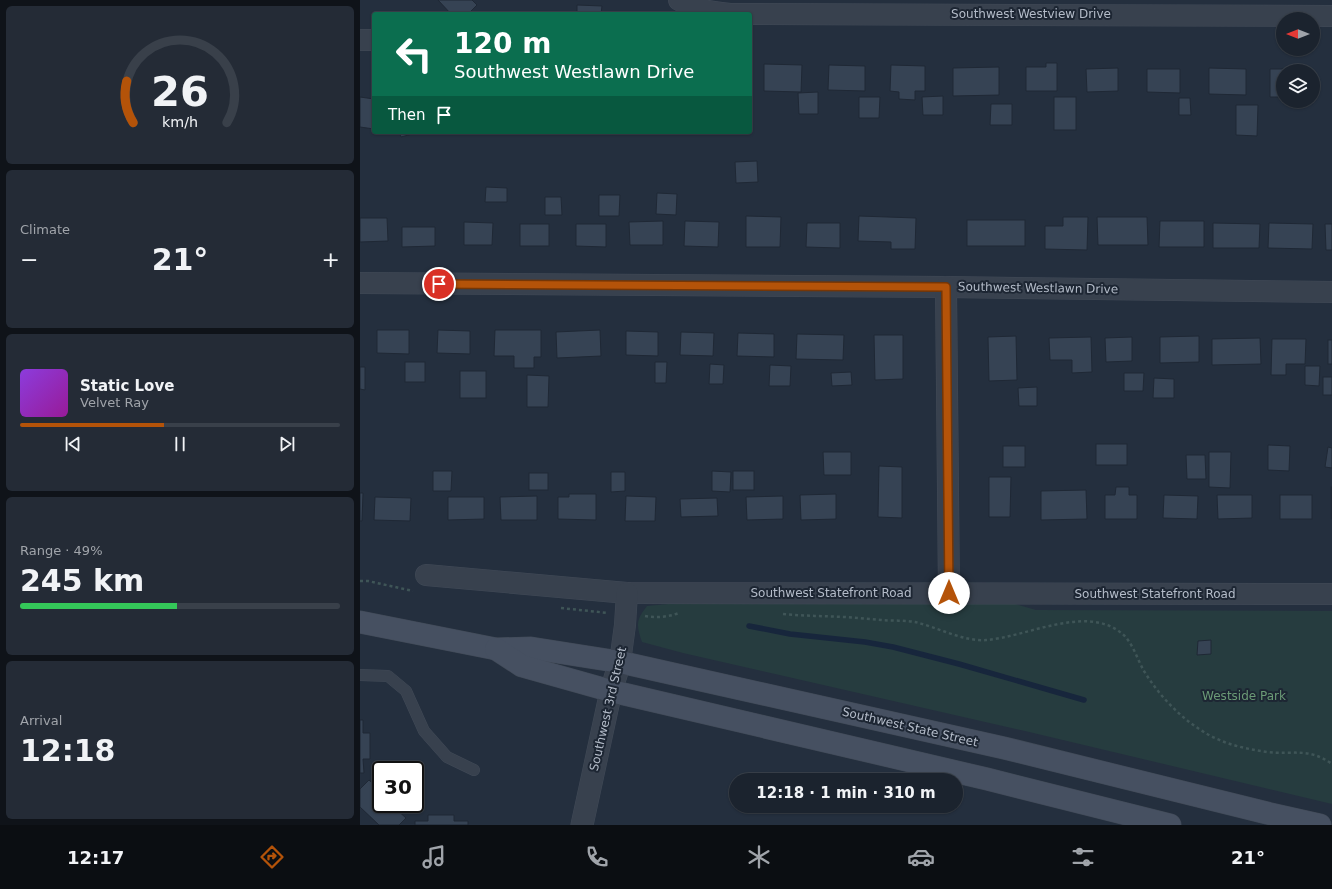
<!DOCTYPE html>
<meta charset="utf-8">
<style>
body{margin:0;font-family:"DejaVu Sans",sans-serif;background:#242b36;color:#f1f3f6;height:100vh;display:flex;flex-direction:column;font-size:15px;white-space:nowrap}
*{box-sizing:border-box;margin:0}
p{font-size:13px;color:#a0a4aa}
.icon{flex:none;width:22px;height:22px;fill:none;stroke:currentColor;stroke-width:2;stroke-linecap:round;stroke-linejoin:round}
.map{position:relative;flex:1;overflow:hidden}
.drawer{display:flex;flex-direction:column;gap:6px;padding:6px;background:#0f1319;width:360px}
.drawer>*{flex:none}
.hud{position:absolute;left:12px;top:12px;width:380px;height:122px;border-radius:4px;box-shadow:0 1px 3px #0004,0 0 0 1px #39404a;background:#0b6e4f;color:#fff;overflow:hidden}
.needle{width:26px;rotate:270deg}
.controls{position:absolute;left:916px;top:12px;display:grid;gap:8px}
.controls a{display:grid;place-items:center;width:44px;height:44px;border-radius:50%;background:#1b232e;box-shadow:0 1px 3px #0004,0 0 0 1px #39404a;font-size:20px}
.speed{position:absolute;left:12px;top:761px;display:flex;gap:8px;font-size:20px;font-weight:700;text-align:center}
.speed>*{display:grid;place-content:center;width:52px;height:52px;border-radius:50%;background:#1b232e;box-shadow:0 1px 3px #0004,0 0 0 1px #39404a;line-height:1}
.speed .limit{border:2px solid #111;border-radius:6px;background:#fff;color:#111}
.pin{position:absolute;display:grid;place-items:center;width:34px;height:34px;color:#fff;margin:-17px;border:2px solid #fff;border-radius:50%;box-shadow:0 1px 4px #0007}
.me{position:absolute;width:44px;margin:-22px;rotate:0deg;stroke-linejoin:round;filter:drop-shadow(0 0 3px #0008)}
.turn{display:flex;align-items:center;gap:14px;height:84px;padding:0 16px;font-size:18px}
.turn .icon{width:52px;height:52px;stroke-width:2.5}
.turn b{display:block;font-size:28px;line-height:34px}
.then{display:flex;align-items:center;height:38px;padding:0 16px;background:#0003;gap:8px;font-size:15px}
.big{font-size:30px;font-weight:800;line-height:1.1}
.drawer .tile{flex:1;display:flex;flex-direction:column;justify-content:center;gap:6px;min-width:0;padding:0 14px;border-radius:6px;background:#242b36}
.drawer .dial{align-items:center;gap:0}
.dial svg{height:104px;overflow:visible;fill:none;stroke:#39404a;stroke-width:7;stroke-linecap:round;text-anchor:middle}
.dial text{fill:#f1f3f6;stroke:none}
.song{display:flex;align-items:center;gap:12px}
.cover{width:48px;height:48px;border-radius:6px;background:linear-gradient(135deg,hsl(270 70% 55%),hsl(300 70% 35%))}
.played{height:4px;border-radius:2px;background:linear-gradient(90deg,#b45309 45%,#39404a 45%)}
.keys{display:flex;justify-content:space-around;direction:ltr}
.heat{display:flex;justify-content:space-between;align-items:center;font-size:22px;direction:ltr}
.charge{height:6px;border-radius:3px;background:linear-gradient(90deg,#34c759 49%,#39404a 0)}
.trip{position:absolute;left:369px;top:773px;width:234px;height:40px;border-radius:20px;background:#1b232e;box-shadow:0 1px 3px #0004,0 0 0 1px #39404a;font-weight:800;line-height:40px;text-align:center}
.tab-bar{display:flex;height:64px;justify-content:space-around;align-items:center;background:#0b0e12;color:#a0a4aa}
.tab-bar .icon{width:28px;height:28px}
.tab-bar .selected{color:#b45309}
.tab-bar b{font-size:18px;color:#f1f3f6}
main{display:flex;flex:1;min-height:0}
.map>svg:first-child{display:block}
.green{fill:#263c3f}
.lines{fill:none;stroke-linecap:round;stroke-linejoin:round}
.stream{stroke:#17263c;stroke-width:5.5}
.building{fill:#364354;stroke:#1f2835}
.service-casing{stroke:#414a57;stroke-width:12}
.minor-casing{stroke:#414a57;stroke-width:22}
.tertiary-casing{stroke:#414a57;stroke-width:23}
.secondary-casing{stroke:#414a57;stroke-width:23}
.path{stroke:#3f5557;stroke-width:2.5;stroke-dasharray:3 3;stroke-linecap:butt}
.service{stroke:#38414e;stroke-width:11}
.minor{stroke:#38414e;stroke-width:21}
.tertiary{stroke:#38414e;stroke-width:22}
.secondary{stroke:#465061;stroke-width:22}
.route-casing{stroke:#753606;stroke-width:10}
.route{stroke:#b45309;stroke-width:7}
.labels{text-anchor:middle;stroke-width:4;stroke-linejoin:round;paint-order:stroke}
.street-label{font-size:12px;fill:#b4bcc9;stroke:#1d2633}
.park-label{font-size:12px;fill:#6b9a76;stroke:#1d2633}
</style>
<main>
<section class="drawer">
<div class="tile dial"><svg viewBox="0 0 100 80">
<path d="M14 69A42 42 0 1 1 86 69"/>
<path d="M14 69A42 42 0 0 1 9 37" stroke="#b45309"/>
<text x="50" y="56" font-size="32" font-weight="700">26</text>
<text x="50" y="72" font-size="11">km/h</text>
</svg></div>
<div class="tile"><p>Climate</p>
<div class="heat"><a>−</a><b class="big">21°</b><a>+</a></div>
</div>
<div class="tile">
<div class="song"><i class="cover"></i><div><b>Static Love</b><p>Velvet Ray</p></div></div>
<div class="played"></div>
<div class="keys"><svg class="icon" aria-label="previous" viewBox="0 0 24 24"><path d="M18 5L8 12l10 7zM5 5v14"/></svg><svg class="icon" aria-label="pause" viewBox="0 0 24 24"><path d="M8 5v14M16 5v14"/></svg><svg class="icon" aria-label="next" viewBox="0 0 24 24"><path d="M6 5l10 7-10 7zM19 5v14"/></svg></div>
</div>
<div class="tile"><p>Range · 49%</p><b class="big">245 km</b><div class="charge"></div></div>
<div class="tile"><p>Arrival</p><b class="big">12:18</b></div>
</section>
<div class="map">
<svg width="972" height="825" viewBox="0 0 972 825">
<rect width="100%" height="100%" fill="#242f3e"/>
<path class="green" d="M318,603H652L676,610L972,611V804L665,731L323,653L282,642C276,625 276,620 287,606Z"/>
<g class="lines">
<path class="stream" d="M389,626L430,634L505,642L533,647L599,664L724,700"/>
</g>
<g class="building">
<path d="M78,0H112L117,5L108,14H91Z"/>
<path d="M217,5L242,6L241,14H217Z"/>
<path d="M390,63H392L391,91H390Z"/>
<path d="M686,63H697V91H666V67H686Z"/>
<path d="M404,64L442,65L441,92L404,91Z"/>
<path d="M469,65L505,66V91L468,90Z"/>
<path d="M531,65L565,66V91H555V100L539,99V92L530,91Z"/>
<path d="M639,67V95L593,96V68Z"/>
<path d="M758,68V91L727,92L726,69Z"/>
<path d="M849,68L886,69V95L849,94Z"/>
<path d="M787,69H820V93L787,92Z"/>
<path d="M910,69H943V71H923V97H910Z"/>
<path d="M458,92V114H439L438,93Z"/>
<path d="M583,96V115H563L562,97Z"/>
<path d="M0,97L14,99V129L0,127Z"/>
<path d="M499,97H520L519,118H499Z"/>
<rect x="694" y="97" width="22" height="33"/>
<path d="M819,98H830L831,115H819Z"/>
<path d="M631,104H652V125H630Z"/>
<path d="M876,105H898L897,136L876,135Z"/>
<path d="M39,132H60L41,137Z"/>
<path d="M397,161L398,182L376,183L375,162Z"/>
<path d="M126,187L147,188V202H125Z"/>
<path d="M297,193L317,194L316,215L296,214Z"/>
<path d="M239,195H260L259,216H239Z"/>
<path d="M185,197H201L202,215H185Z"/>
<path d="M386,216L421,217L420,247H386Z"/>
<path d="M499,216L556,218L555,249H531V242L498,241Z"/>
<path d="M703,217H728L727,250L685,249V226H703Z"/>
<path d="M737,217H787L788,245H738Z"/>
<path d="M0,218H27L28,241L0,242Z"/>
<rect x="607" y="220" width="58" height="26"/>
<path d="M303,221V245H270L269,222Z"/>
<path d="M325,221L359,222L358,247L324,246Z"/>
<path d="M800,221H844V247H799Z"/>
<path d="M104,222L133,223L132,245H104Z"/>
<path d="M447,223H480V248L446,247Z"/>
<path d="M853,223L900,224L899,248H853Z"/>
<path d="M909,223L953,224L952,249L908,248Z"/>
<rect x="160" y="224" width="29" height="22"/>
<path d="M216,224H246V247L216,246Z"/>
<path d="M965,224H972V250H966Z"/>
<path d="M42,227H75V246L42,247Z"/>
<path d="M17,330H49V354L17,353Z"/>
<path d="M78,330L110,331V354L77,353Z"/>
<path d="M135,330H181V357H174V368H154V356H134Z"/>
<path d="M240,330L241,356L197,358L196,332Z"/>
<path d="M266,331L298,332V356L266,355Z"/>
<path d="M321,332L354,333L353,356L320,355Z"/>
<path d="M378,333L414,334V357L377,356Z"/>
<path d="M437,334L484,335L483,360L436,359Z"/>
<path d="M514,335H543V379L515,380Z"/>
<path d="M656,336L657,380L629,381L628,337Z"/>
<path d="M839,336V362L800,363V337Z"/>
<path d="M731,337L732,372L712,373V360H690L689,338Z"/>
<path d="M772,337V361L746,362L745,338Z"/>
<path d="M900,338L901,364L852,365V339Z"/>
<path d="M912,339H946L945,364H926V375H911Z"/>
<rect x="968" y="340" width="4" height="24"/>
<rect x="45" y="362" width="20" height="20"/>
<path d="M295,362H307L306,383H295Z"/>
<path d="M350,364L364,365L363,384H349Z"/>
<path d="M410,365L431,366L430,386H409Z"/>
<path d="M945,366H960L959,386L945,385Z"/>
<path d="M0,367H5V390L0,389Z"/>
<rect x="100" y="371" width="26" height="27"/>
<path d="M491,372L492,385L472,386L471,373Z"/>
<path d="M764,373H784L783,391H764Z"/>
<path d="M167,375L189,376L188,407H167Z"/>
<rect x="963" y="377" width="9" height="18"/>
<path d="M794,378L814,379V398H793Z"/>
<path d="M677,387V406H659L658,388Z"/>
<rect x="736" y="444" width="31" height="21"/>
<path d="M908,445L930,446L929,471L908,470Z"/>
<rect x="643" y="446" width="22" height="21"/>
<path d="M968,447L972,448V468L965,467Z"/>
<path d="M463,452H491V475H464Z"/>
<path d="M849,452H871L870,488L849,487Z"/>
<path d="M826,455H845L846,479H827Z"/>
<path d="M519,466L542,467V518L518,517Z"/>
<path d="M73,471H92L91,491H73Z"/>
<path d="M352,471L371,472L370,492L352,491Z"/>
<rect x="373" y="471" width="21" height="19"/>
<path d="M251,472H265V491L251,492Z"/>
<rect x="169" y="473" width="19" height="17"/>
<path d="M629,477H651L650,517H629Z"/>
<path d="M756,487H769V495H777V519H745V495H755Z"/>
<rect x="971" y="487" width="1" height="32"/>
<path d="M726,490L727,519L681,520V491Z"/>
<path d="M0,493H3L2,521H0Z"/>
<path d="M209,494H236V520L198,519V497H209Z"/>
<path d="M476,494V519L441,520L440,495Z"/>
<path d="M804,495L838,496L837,519L803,518Z"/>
<path d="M857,495H892V518L858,519Z"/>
<rect x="920" y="495" width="32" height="24"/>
<path d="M177,496V520H141L140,497Z"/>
<path d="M266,496L296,497L295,521H265Z"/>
<path d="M423,496V519L387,520L386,497Z"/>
<path d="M15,497L51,498L50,521L14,520Z"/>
<path d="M88,497H124V519L88,520Z"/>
<path d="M357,498L358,516L321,517L320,499Z"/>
<path d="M851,640V654L837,655L838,641Z"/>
<path d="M0,720H3V733H10V759H3L4,773H0Z"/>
<path d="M9,780L21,791V804H35L38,807L36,809L46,818L39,825H19L0,807V789Z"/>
<path d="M68,815H94V821H108V825H55V821H68Z"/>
</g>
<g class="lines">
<g class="service-casing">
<path id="service" d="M0,675L28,676L46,691L64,731L87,757L114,770"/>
</g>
<g class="minor-casing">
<g id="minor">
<path d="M319,0C335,10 352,12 370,14L972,16"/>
<path d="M0,40H14"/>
<path d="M0,283L586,287L972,292"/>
<path d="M586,287L589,593"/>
<path d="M66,575L267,593L972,594"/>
<path d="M260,662L265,625L267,593"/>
</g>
</g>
<g class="tertiary-casing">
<path id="tertiary" d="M222,825L251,691L260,662"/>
</g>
<g class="secondary-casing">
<g id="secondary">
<path d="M0,622L136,649L171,648L260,662L644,748L907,813L960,825"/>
<path d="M136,649L162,666L251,691L627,779L810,825"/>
</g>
</g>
<g class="path">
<path d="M0,581H8L53,591"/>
<path d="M201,608L248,613"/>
<path d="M423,614C444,616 464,616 485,617C497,618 509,619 521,620C532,621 544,620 555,622C577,627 604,642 626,640C667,637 724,605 760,632C772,640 777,659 784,671C800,697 822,720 849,735C867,745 887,749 907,752C934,755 948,747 972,764"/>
<path d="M285,616C297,618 308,617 319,613"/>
</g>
<use href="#service" class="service"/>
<use href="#minor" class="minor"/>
<use href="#tertiary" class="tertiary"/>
<use href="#secondary" class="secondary"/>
</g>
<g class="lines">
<g class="route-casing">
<path id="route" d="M79,284L586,287L589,593"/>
</g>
<use href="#route" class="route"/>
</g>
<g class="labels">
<g class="street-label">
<text x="671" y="18">Southwest Westview Drive</text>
<text transform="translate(678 288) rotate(1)" y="4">Southwest Westlawn Drive</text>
<text x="471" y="597">Southwest Statefront Road</text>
<text x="795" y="598">Southwest Statefront Road</text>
<text transform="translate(248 709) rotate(-77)" y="4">Southwest 3rd Street</text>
<text transform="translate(550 727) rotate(13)" y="4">Southwest State Street</text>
</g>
<g class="park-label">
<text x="884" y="700">Westside Park</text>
</g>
</g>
</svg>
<div class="controls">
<a><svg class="needle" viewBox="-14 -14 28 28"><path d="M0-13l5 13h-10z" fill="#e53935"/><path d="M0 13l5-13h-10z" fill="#a0a4aa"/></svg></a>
<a><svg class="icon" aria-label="layers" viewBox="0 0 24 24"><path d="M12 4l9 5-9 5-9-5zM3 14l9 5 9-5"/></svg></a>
</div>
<div class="speed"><div class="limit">30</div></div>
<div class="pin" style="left:79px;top:284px;background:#d93025"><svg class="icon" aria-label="arrive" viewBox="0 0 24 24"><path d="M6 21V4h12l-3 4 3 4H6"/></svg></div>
<svg class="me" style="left:589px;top:593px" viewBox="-20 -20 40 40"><circle r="19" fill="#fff"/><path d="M0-13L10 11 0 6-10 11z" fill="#b45309"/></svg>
<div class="trip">12:18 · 1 min · 310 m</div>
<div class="hud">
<div class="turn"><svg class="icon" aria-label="left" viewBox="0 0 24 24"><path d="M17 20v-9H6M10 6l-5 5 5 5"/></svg><div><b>120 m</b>Southwest Westlawn Drive</div></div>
<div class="then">Then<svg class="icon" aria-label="arrive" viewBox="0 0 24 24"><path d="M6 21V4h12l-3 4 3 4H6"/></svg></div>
</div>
</div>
</main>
<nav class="tab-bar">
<b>12:17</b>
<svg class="icon selected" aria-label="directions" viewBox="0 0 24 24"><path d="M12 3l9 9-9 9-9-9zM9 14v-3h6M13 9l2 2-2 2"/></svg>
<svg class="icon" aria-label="music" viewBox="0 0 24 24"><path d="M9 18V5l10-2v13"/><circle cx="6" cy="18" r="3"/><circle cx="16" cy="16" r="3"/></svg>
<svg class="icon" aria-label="phone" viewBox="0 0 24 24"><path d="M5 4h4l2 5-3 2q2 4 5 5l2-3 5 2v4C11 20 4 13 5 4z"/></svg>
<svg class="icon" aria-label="climate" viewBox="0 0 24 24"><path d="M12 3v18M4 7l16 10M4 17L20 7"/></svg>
<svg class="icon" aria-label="car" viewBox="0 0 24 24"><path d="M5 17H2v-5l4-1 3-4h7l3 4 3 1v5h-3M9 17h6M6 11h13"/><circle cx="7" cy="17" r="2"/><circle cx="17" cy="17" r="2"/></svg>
<svg class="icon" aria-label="filters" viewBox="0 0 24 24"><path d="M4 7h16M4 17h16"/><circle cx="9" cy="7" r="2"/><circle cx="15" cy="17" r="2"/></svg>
<b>21°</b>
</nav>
